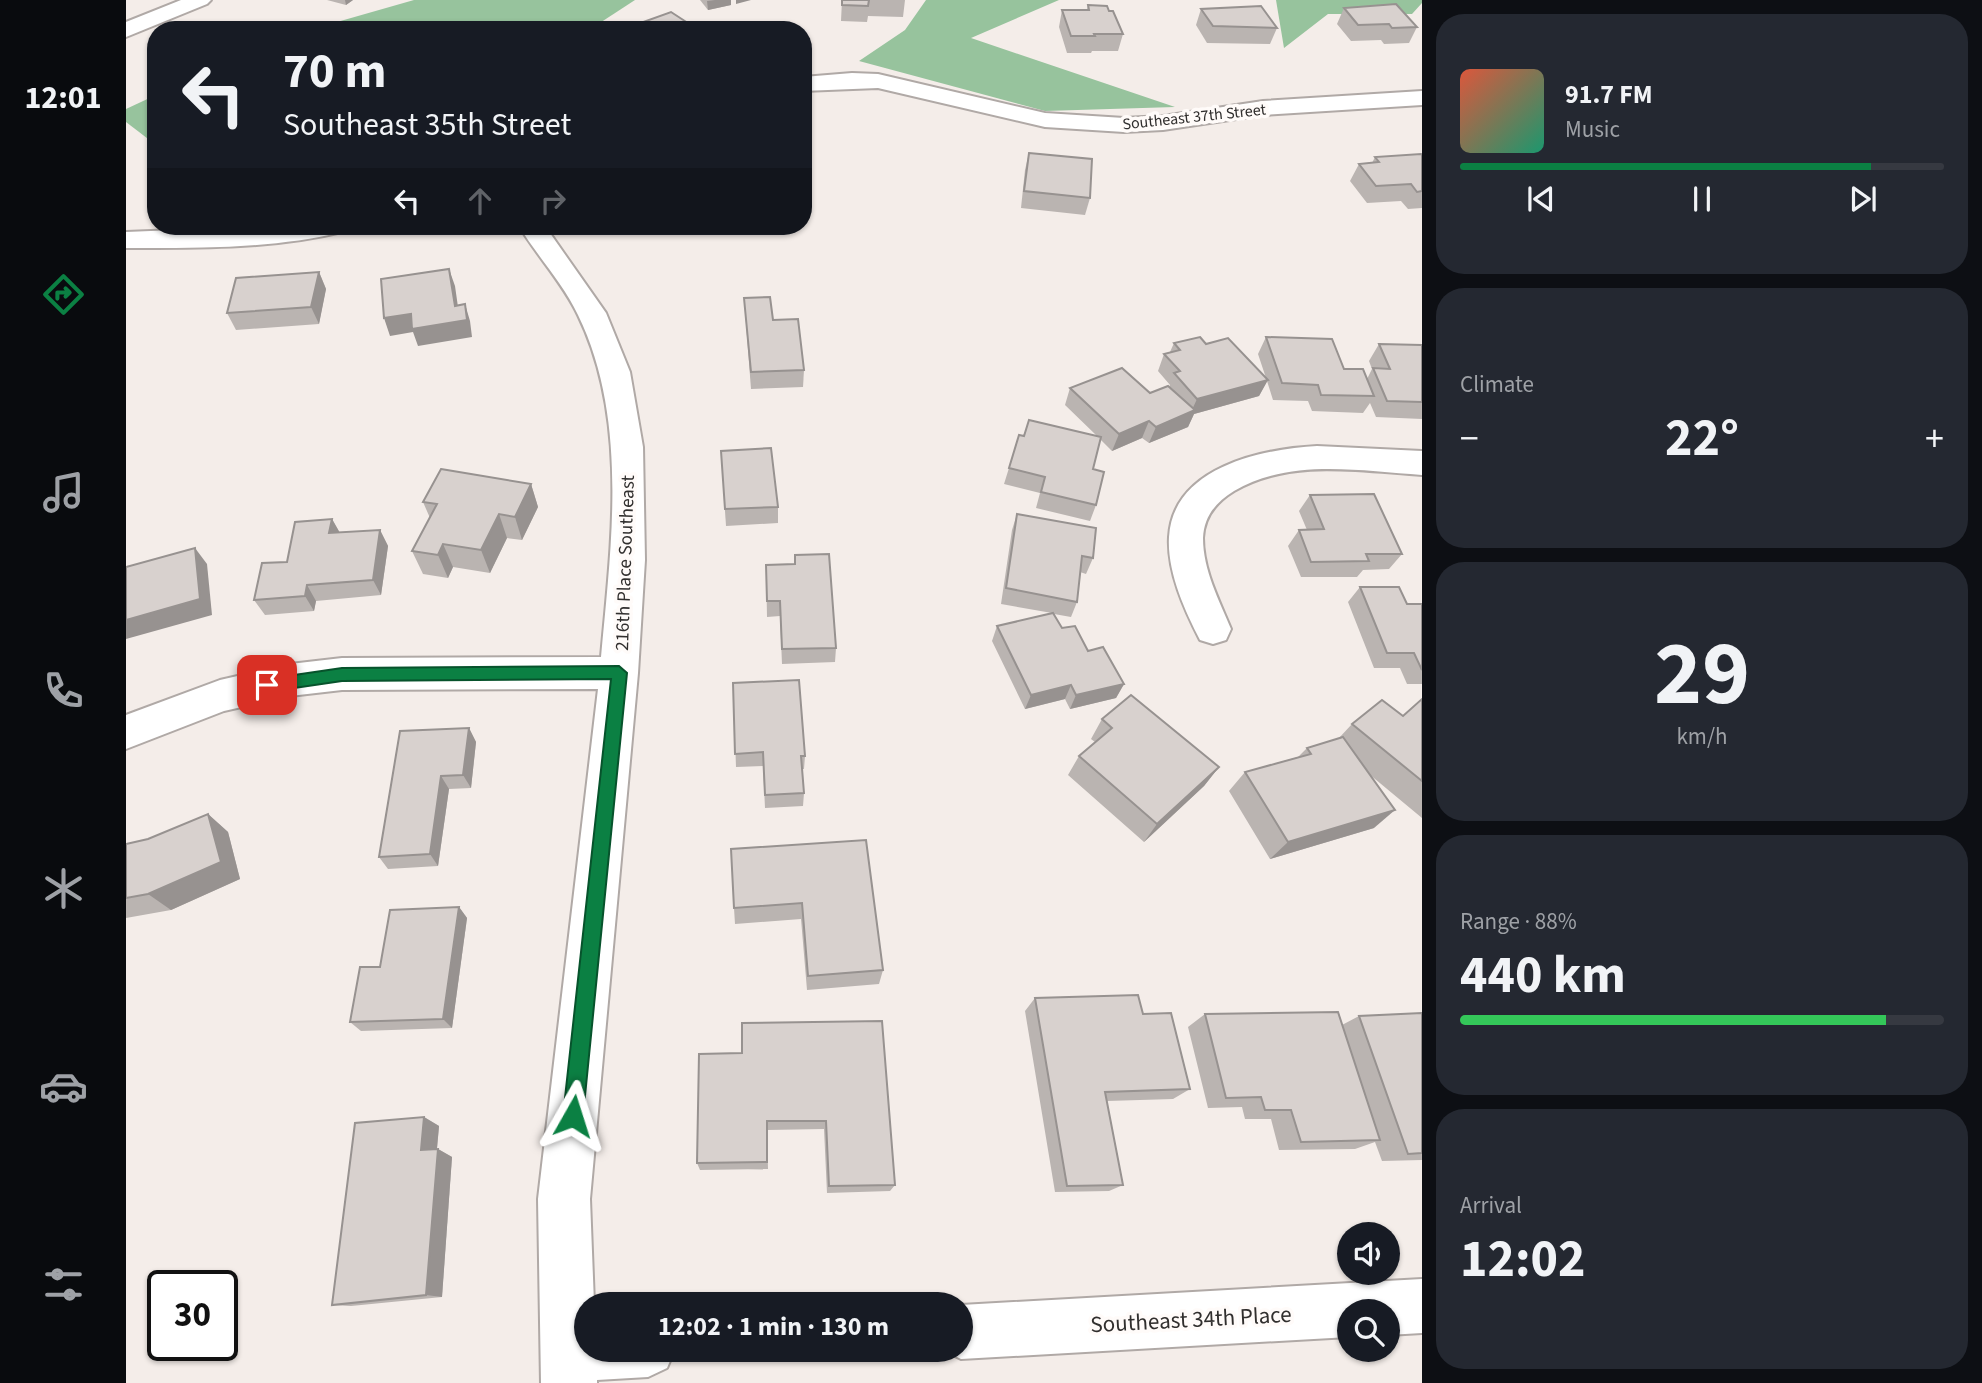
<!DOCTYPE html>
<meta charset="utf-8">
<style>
body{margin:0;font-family:"Source Sans 3",sans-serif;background:#242831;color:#f1f3f6;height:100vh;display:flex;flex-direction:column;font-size:26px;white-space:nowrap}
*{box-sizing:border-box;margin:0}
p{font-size:23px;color:#9ea1a6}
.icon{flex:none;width:38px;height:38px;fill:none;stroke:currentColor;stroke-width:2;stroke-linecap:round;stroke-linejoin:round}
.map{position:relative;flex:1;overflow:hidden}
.drawer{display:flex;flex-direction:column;gap:14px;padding:14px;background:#0d0f14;width:560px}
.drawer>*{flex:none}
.top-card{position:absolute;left:21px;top:21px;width:665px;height:214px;border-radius:28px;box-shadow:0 2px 5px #0004;background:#171b24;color:#f1f3f6;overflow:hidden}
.controls{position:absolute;left:1211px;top:1222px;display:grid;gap:14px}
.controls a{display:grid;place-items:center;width:63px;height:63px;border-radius:50%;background:#171b24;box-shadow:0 2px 5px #0004;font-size:35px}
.speed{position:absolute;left:21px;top:1270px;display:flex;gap:14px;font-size:35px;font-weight:700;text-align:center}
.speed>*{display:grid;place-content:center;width:91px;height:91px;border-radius:50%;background:#171b24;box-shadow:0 2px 5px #0004;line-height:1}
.speed .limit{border:4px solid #111;border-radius:10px;background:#fff;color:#111}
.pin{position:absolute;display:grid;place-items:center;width:60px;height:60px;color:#fff;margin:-30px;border-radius:14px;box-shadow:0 4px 10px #0006}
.me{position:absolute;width:77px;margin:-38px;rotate:6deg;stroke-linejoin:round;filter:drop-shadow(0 0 5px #0008)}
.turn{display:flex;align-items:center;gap:24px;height:147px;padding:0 21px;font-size:32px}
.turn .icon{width:91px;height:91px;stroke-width:2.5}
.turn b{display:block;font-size:49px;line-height:60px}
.lanes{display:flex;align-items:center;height:66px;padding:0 21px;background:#0003;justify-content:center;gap:35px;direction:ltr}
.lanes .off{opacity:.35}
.big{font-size:52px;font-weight:700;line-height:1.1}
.drawer .card{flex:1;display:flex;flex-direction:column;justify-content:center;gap:10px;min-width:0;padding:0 24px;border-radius:28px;background:#242831}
.drawer .dial{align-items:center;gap:0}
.dial b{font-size:91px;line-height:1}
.song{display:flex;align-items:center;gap:21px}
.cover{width:84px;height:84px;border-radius:10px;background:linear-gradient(135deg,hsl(10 70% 55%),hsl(160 70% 35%))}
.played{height:7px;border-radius:4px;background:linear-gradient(90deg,#0b8043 85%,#363941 85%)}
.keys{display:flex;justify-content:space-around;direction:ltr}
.heat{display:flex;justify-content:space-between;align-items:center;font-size:38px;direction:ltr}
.charge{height:10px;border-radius:5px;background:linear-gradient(90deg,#34c759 88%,#363941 0)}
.trip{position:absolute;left:448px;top:1292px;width:399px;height:70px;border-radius:35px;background:#171b24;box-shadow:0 2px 5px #0004;font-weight:700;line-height:70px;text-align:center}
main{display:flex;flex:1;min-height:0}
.menu{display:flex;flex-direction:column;width:126px;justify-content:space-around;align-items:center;background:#090b0e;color:#9ea1a6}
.menu .icon{width:49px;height:49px}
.menu .selected{color:#0b8043}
.menu b{font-size:32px;color:#f1f3f6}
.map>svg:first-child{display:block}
.forest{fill:#97c39d}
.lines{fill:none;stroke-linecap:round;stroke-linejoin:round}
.street-casing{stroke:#b0a9a6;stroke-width:4}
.street{fill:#fff;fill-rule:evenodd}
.wall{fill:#bab4b1}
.shaded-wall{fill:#979290}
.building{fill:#d8d1ce;stroke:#979290;stroke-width:2}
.route{fill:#0b8043;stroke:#07532c;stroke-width:2}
.labels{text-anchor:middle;stroke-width:7;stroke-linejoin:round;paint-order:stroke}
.far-street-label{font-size:16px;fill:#312f2e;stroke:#fffbf9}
.street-label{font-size:19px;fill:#312f2e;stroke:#fffbf9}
.near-street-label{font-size:23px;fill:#312f2e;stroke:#fffbf9}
</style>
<main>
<nav class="menu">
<b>12:01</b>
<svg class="icon selected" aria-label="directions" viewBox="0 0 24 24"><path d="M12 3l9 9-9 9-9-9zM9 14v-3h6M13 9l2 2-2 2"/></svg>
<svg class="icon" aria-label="music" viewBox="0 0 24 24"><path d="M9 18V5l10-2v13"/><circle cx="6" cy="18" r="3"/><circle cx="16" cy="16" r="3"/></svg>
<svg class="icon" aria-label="phone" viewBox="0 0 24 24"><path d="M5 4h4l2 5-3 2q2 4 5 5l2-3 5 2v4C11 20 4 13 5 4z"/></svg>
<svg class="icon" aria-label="climate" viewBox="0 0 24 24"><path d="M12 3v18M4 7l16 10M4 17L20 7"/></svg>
<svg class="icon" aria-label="car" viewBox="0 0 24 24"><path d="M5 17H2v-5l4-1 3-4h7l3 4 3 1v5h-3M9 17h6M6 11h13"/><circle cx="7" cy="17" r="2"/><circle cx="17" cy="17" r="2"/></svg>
<svg class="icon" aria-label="filters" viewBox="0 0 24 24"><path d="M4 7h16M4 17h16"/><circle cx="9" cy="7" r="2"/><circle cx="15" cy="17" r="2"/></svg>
</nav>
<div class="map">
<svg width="1296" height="1383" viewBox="0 0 1296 1383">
<rect width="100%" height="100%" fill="#f4ede9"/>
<g class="forest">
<path d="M288,0H509L463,30H183Z"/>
<path d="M800,0H933L845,38L1049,107L919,111L733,61L779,30Z"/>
<path d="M1150,0H1296V3L1286,14H1202L1158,48Z"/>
<path d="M30,95V145L0,122V109Z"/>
</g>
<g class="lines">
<g class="street-casing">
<g id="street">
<path d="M55,0H85L81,4L0,37V22Z"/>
<path d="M726,73L752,74L919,113L998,118L1037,116L1137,101L1296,91V105L1137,115L1037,130L998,132L919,127L752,88L677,91V77Z"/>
<path d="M149,226H220L216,232C147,249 71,248 0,248V232Z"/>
<path d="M393,226H419L480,313L504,372L517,447L519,560L512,673L464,1199L468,1304H460V1349H549L541,1368L522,1377L471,1380V1383H415L412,1199L472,689L216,690L164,696L98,711L0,749V715L94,680L164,664L216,658L475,657C485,546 503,419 452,315C437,283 411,256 393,226Z"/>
<path d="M1191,446L1296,451V475C1233,471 1165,458 1108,491C1090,502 1078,516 1077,538C1077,570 1093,600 1105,629L1100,640L1087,644L1074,640C1058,609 1041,571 1043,537C1047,467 1136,449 1191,446Z"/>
<path d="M1296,1279V1333L1262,1335V1311H1223V1337L835,1359L815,1349H835V1305Z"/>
</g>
</g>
<use href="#street" class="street"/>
</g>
<g class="wall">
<path d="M201,0H227L220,5Z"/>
<path d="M574,0H605V5L582,10Z"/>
<path d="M716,0H779L777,17L742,16L741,22L715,21Z"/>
<path d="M962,5L983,11L997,34L992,51H966L965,53H941L933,27L936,10H961Z"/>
<path d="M1218,8L1291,27L1283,43L1258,44L1255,40L1225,41L1211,24Z"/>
<path d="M1075,9L1151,28L1144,44L1081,43L1070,25Z"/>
<path d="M903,153L964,198L959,215L895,208L899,170Z"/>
<path d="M1296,155V208L1282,209L1275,201L1241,203L1224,181L1233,164L1246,163L1249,157Z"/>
<path d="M193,272L200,289L193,324L110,330L101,313Z"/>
<path d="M618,298L647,320L678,370L677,387L625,389Z"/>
<path d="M1140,337L1241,379L1246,369L1243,361L1253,344L1296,345V419L1250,417L1244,403L1237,413L1186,411L1182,401L1147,400L1141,381L1133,396L1068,414L1062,427L1023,443L1016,438L986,451L974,439L967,469L970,505L964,521L910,508L914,493L878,484L883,468L898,436L970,435L939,405L944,388L1024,393L1043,387L1044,385L1032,371L1038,354L1044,352L1048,343L1080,344L1140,378L1132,354Z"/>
<path d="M595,451L652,507V523L600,526Z"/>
<path d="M405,484L412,507L396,540L381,538L364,573L327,567L322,578L297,574L286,551L304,518L297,502Z"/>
<path d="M1184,495L1276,554L1263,569L1237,570L1231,577H1175L1162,546L1173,530H1181L1173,511Z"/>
<path d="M891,514L967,558L960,574L954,572L951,602L945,617L928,614L936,628L962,651L998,684L990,698L944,709L939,699L899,709L866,641L871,626L926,613L875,604L886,530Z"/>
<path d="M206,519L214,533L254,530L262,546L255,595L190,601L188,611L139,615L128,600L161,562Z"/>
<path d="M669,555L710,648L709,662L656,664L654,616L641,617L640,565L668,564Z"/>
<path d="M1234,587L1281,604H1296V684H1281L1274,668H1248L1222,602Z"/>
<path d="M607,683L679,756L678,769H676L678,793L677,806L639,808L637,766L610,767Z"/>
<path d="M1296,699V818L1243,774L1248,828L1144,859L1103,791L1119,772L1172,757L1181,748L1213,738L1226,724L1277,716Z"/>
<path d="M976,719L1093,767L1078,786L1018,842L942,775L953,756L969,742L965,739Z"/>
<path d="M343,728L350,742L345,788L323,789L312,866L262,869L253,857Z"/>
<path d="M82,814L102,832L114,879L45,910L0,918V844L22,839Z"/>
<path d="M740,840L757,970L753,984L681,990L675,919L609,924L608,908Z"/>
<path d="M333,907L341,918L326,1028L235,1031L224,1022L254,967Z"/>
<path d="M909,998L1017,1014L1064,1089L1047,1099L981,1101L997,1185L983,1191L929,1192L899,1011Z"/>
<path d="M1296,1013V1160L1256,1161L1249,1142L1229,1149L1153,1150L1145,1119H1119L1116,1107L1082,1108L1062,1027L1079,1014L1216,1025L1233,1016Z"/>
<path d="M616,1023L769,1185L764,1191L701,1193L698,1129L641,1130L642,1169L574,1170L571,1163L616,1053Z"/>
<path d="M298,1117L313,1126L311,1149H312L326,1157L316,1297L225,1306L206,1305Z"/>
</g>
<g class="shaded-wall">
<path d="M219,0H227L220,5Z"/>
<path d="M589,0H605V5L582,10L581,1Z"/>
<path d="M610,0H625L610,4Z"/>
<path d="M323,269L329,286L334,321L339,304L344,321L346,337L292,346L287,332L264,336L258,318L329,306Z"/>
<path d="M193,272L200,289L193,324L185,307Z"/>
<path d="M1142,380L1133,396L1068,414L1062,427L1023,443L1030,427L1065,412L1071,399Z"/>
<path d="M1023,421L1016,438L986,451L993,434Z"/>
<path d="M405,484L412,507L396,540L389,517Z"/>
<path d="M373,514L381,538L364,573L355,550Z"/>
<path d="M206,519L215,535L203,533Z"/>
<path d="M254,530L262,546L255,595L247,580Z"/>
<path d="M317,544L327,567L322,578L312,555Z"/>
<path d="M69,548L81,564L86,615L0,639V620Z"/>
<path d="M181,585L190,601L188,611L179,596Z"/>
<path d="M998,684L990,698L944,709L950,695Z"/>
<path d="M945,685L939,699L899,709L905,695Z"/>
<path d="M343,728L350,742L345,788L337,775Z"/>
<path d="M1093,767L1078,786L1018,842L1031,824Z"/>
<path d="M315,776L323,789L312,866L304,854Z"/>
<path d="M1269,810L1248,828L1144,859L1162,842Z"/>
<path d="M82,814L102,832L114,879L45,910L22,894Z"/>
<path d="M333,907L341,918L326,1028L317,1019Z"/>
<path d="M298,1117L313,1126L310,1158L295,1150Z"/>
<path d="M312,1149L326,1157L316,1297L300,1295Z"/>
</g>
<g class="building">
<path d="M716,0H743L742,6L716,5Z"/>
<path d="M1270,4L1291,27L1266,28L1263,24L1232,25L1218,8Z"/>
<path d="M962,5L981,6L983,11H987L997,34H968L969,36H945L936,10H963Z"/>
<path d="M1135,6L1151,28L1087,26L1075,9Z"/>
<path d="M545,12L568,27L561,30H495Z"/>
<path d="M903,153L966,159L964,198L898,191Z"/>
<path d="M1295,154L1296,155V191L1291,192L1285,184L1250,186L1233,164L1253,162L1249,157Z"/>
<path d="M323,269L329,306L339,304L341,320L286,329L285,314L258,318L255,279Z"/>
<path d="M193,272L185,307L101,313L110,278Z"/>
<path d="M644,297L647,320L672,319L678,370L625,372L618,298Z"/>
<path d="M1074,337L1080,344L1102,338L1142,380L1071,399L1048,373L1054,371L1038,354L1054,350L1048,343Z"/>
<path d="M1140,337L1206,339L1218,369H1237L1248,396L1195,395L1192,385L1156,383Z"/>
<path d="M1253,344L1296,345V402L1261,401L1247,368L1264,369Z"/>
<path d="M996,368L1024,393L1042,386L1069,410L1030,427L1023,421L993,434L944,388Z"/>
<path d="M903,420L975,437L967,469L978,472L970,505L915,492L919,477L883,468L893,435L898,436Z"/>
<path d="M645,448L652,507L599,509L595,451Z"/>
<path d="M315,469L405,484L389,517L373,514L355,550L317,544L312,555L286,551L311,504L297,502Z"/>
<path d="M1248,494L1276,554H1240L1243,561L1185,562L1173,530L1198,529L1184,495Z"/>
<path d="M891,514L970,528L967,558L956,556L951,602L880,588Z"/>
<path d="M206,519L203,533L254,530L247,580L181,585L179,596L128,600L136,563L161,562L169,522Z"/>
<path d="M69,548L74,599L0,620V567Z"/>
<path d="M703,554L710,648L656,649L654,601H641L640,565L669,564V555Z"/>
<path d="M1234,587H1273L1281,604H1296V670L1288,653H1261Z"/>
<path d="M927,613L936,628L949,626L962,651L977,647L998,684L950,695L945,685L905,695L871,626Z"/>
<path d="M673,680L679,756H675L678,793L639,795L637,752L609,754L607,683Z"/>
<path d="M1005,695L1093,767L1031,824L953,756L986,728L976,719Z"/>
<path d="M1296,699V781L1226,724L1256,700L1277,716Z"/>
<path d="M343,728L337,775L315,776L304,854L253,857L274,731Z"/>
<path d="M1217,737L1269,810L1162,842L1119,772L1185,754L1181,748Z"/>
<path d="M82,814L95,862L22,894L0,898V844L22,839Z"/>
<path d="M740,840L757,970L682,976L676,903L608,908L605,849Z"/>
<path d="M333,907L317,1019L224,1022L234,967H254L264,910Z"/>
<path d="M1012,995L1017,1014L1045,1013L1064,1089L979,1092L997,1185L941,1186L909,998Z"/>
<path d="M1212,1012L1254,1140L1175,1142L1165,1110H1139L1135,1097L1100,1098L1079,1014Z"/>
<path d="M1296,1013V1153L1282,1154L1233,1016Z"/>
<path d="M756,1021L769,1185L703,1186L700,1121H641V1162L571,1163L573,1054L616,1053V1023Z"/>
<path d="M298,1117L295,1150L312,1149L300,1295L206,1305L229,1123Z"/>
</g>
<path class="route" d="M493,666L501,673L457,1116L454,1123L447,1126L440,1123L437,1116L485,679L216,681L141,692L135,690L133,685L135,681L141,679L216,668Z"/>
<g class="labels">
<g class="far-street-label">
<text transform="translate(1068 116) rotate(-6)" y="6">Southeast 37th Street</text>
</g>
<g class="street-label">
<text transform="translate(498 563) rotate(-88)" y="7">216th Place Southeast</text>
</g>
<g class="near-street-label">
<text transform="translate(1065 1319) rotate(-3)" y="8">Southeast 34th Place</text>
</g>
</g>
</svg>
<div class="controls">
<a><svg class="icon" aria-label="sound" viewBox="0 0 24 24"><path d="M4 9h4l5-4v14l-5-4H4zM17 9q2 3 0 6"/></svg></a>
<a><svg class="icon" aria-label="search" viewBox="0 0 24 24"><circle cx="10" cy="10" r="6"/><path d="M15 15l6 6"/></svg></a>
</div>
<div class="speed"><div class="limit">30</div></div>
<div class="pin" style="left:141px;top:685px;background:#d93025"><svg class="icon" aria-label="arrive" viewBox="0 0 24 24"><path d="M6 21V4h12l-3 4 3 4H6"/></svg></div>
<svg class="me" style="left:447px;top:1116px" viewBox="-20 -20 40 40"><path d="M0-17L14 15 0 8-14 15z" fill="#0b8043" stroke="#fff" stroke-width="4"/></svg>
<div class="trip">12:02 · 1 min · 130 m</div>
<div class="top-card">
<div class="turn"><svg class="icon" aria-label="left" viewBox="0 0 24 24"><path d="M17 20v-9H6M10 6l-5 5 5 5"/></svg><div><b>70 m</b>Southeast 35th Street</div></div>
<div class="lanes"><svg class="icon" aria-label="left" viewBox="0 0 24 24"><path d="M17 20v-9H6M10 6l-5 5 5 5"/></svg><svg class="icon off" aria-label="ahead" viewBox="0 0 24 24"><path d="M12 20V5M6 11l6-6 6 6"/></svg><svg class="icon off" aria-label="right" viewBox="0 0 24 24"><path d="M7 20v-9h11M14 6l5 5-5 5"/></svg></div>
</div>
</div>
<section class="drawer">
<div class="card">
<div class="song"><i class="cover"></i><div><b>91.7 FM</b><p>Music</p></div></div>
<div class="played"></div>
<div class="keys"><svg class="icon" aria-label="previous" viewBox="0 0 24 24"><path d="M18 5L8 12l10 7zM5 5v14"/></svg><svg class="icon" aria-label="pause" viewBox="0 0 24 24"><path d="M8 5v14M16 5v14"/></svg><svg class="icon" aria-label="next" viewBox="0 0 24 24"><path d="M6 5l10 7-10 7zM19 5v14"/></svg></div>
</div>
<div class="card"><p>Climate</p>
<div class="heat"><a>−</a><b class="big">22°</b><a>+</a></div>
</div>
<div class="card dial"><b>29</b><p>km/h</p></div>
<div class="card"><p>Range · 88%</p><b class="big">440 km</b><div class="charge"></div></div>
<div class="card"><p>Arrival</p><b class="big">12:02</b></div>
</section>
</main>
